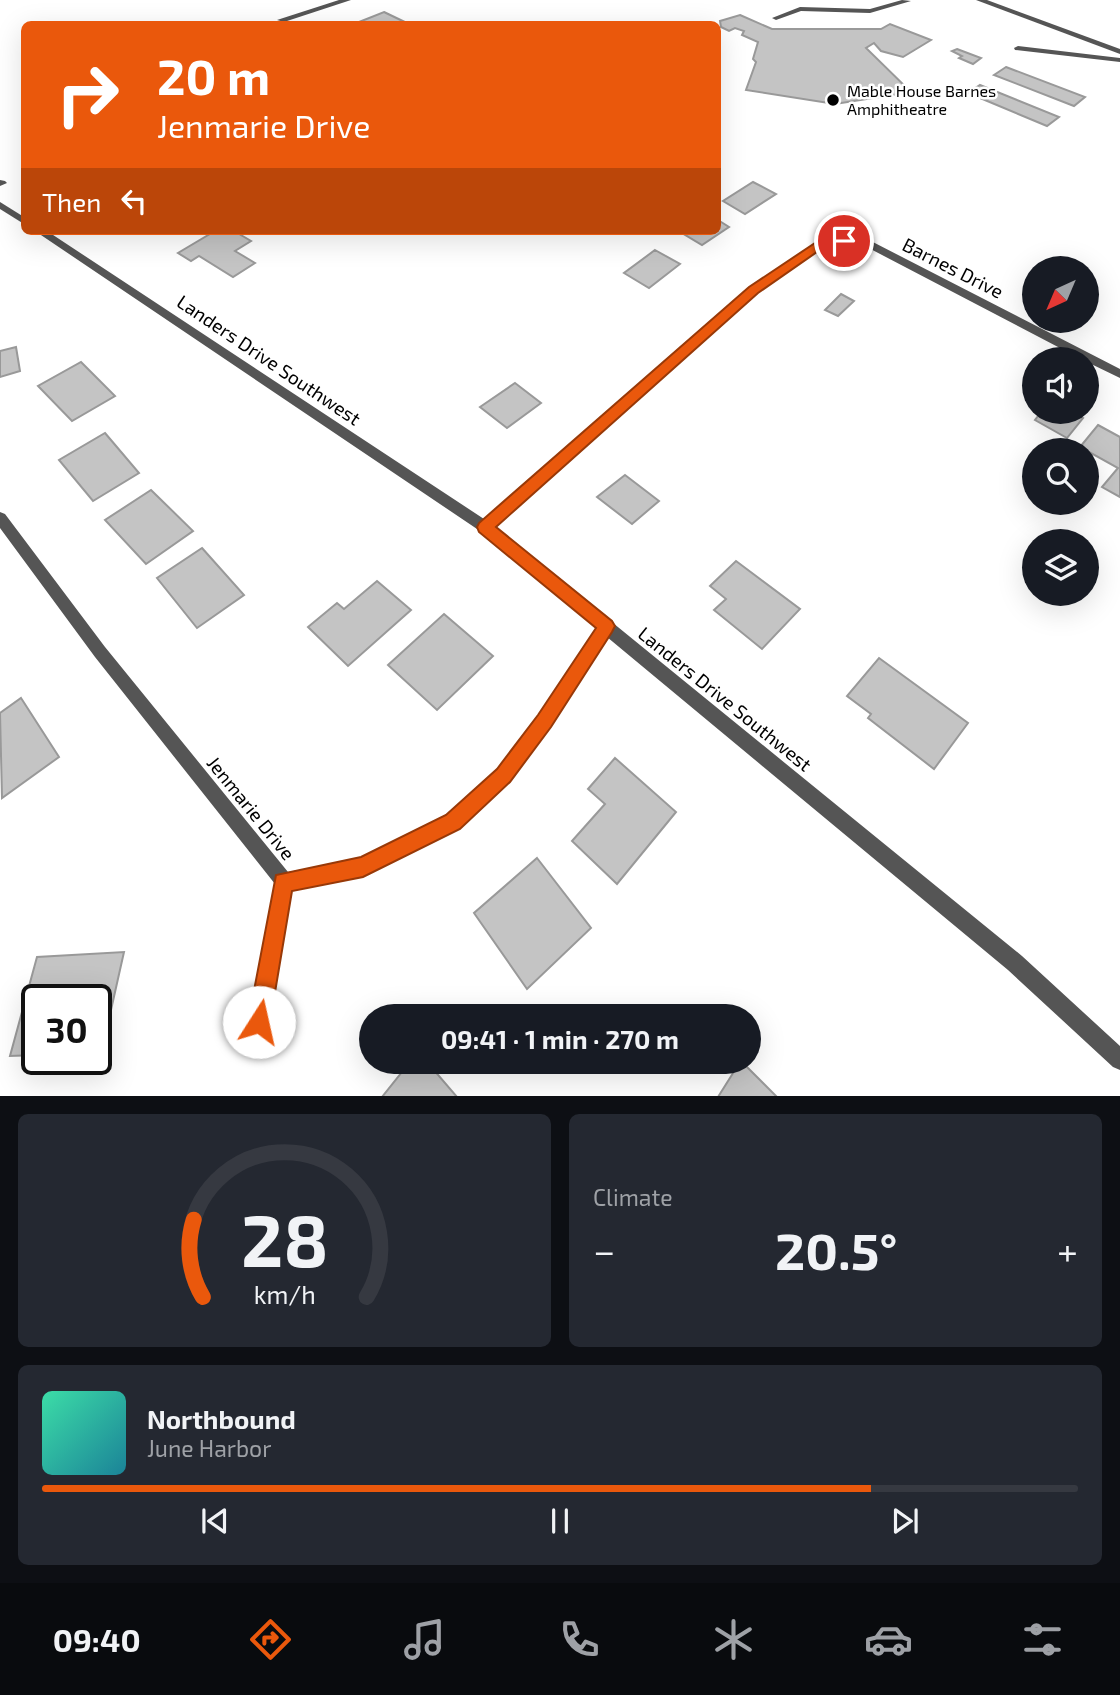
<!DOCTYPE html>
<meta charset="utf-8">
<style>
body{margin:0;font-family:"Exo 2",sans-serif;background:#242831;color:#f1f3f6;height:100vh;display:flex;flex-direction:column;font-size:26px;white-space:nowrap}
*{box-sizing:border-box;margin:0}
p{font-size:23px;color:#9ea1a6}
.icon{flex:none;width:38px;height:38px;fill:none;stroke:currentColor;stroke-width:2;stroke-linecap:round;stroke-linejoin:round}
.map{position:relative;height:1096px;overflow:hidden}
.details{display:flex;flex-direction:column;gap:18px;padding:18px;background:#0d0f14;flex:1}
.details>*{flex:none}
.top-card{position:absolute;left:21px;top:21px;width:700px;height:214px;border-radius:10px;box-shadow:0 7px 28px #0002;background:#ea580c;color:#fff;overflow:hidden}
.needle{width:46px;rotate:224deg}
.buttons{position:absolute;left:1022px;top:256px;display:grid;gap:14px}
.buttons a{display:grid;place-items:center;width:77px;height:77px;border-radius:50%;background:#171b24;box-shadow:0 7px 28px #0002;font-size:35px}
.speed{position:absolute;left:21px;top:984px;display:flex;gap:14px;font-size:35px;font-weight:700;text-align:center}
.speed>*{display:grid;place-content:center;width:91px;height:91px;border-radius:50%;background:#171b24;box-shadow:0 7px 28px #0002;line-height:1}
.speed .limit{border:4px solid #111;border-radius:10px;background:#fff;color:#111}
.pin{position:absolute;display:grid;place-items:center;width:60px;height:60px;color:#fff;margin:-30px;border:4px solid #fff;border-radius:50%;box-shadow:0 2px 7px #0007}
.me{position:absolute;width:77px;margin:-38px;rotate:10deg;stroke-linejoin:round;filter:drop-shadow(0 0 5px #0008)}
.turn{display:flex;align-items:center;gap:24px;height:147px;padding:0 21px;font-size:32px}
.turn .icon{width:91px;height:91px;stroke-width:2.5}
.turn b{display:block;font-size:49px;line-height:60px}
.then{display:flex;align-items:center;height:66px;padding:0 21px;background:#0003;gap:14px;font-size:26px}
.big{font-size:52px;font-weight:700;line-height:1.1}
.details .tile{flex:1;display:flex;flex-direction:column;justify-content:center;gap:10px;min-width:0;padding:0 24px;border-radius:10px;background:#242831}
.details .dial{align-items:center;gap:0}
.dial svg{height:182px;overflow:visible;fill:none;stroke:#363941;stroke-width:7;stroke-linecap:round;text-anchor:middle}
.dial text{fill:#f1f3f6;stroke:none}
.song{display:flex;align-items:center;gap:21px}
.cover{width:84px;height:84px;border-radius:10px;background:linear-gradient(135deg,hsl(160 70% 55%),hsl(190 70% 35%))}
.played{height:7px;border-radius:4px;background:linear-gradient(90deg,#ea580c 80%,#363941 80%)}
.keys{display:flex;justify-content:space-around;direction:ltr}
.heat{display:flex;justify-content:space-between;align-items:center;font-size:38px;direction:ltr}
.details .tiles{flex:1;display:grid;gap:18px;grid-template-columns:1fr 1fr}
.tile:last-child{grid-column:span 2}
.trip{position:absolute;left:359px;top:1004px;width:402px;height:70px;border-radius:35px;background:#171b24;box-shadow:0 7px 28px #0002;font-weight:700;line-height:70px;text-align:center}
.tabs{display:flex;height:112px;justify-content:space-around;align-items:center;background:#090b0e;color:#9ea1a6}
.tabs .icon{width:49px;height:49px}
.tabs .selected{color:#ea580c}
.tabs b{font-size:32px;color:#f1f3f6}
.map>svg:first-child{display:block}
.building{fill:#c4c4c4;stroke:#999;stroke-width:2}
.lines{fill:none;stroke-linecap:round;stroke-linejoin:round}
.service{fill:#555;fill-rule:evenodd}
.minor{fill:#555;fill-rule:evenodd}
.route{fill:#ea580c;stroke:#983908;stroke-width:2}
.poi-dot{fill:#000;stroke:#fff;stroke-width:2.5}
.labels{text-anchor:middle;stroke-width:5;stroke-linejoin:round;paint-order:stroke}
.far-poi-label{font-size:16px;fill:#000;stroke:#fff;text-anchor:start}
.street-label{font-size:19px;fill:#000;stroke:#fff}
</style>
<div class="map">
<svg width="1120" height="1097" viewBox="0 0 1120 1097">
<rect width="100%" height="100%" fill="#fff"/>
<g class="building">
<path d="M384,12L409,24H354Z"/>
<path d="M740,15L772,29H881L890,24L931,40L903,57L881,51L874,43L866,48L911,92L835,104L746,90L756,62L753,59L758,42L742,35L744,31L735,28L729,31L721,27L720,21Z"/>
<path d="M957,49L981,58L973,64L959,58L962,56L952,51Z"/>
<path d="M1006,67L1085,97L1074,106L994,75Z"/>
<path d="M980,85L1059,117L1047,126L968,93Z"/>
<path d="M753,182L776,194L745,214L723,201Z"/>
<path d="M718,220L729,227L702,245L682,233L718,231Z"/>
<path d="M215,231H234L251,241L235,251L255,263L233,277L199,256L191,261L178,253Z"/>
<path d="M655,250L680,264L649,288L624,273Z"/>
<path d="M841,294L854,301L838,316L825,310Z"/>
<path d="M16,347L20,371L0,377V351Z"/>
<path d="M81,362L115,396L72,421L38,386Z"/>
<path d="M515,383L541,403L507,428L480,407Z"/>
<path d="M1042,411H1070L1083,418L1067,438L1035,420Z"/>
<path d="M1098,425L1120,437V497L1102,487L1118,468L1080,447Z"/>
<path d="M105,433L139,473L93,501L59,460Z"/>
<path d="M625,475L659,501L632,524L597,497Z"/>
<path d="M151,490L193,531L146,564L105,520Z"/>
<path d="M202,548L244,595L197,628L157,578Z"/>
<path d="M736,561L800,609L762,649L714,610L726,599L710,586Z"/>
<path d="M377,581L411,610L348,666L308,627L337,603L344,609Z"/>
<path d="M444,614L493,656L437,710L388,665Z"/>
<path d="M879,658L968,723L934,769L868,718L871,714L847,696Z"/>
<path d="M21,698L59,757L2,798L0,713Z"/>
<path d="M615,758L676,812L617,884L572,841L605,804L588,789Z"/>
<path d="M537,858L591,928L527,989L474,913Z"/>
<path d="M124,952L102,1050L96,1051V999H37V1055L10,1056L37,957Z"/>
<path d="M410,1062H427L457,1097H382Z"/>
<path d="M740,1062H742L777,1097H718Z"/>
</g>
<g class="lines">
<g class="service">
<path d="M902,0L911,1L870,13L801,11L776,20L772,18L800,7L870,9Z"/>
<path d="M976,0H987L1120,49V54Z"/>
<path d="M1018,46L1120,58V62L1015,50L1014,48Z"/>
<path d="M0,180L5,181L7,183L0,186Z"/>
</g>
<g class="minor">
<path d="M339,0H351L284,22L277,20Z"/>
<path d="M0,202L24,217V224L0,209Z"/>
<path d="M35,231H47L484,519L750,287L821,240L867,239L1120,369V378L1087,362V359H1081L861,244L827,245L758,293L495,527L1022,956L1120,1046V1070L1113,1067L1008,970L607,637L550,726L509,782L459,828L363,876L292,889L269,1022L266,1029L259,1032L252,1029L249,1022L275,884L95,657L0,528V512L5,514L105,647L288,872L361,858L447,816L497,770L538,716L597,628L480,531Z"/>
</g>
</g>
<path class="route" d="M844,238L850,241L848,244L827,245L758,293L496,527L612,621L615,626L612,632L551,727L510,782L460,829L363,877L292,891L270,1022L267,1030L259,1033L251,1030L248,1022L276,875L361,857L446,815L497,769L538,715L596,628L479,532L477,527L479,523L749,287L821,239Z"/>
<circle class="poi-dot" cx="833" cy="100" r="7"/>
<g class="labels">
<g class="far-poi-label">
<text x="847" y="97">Mable House Barnes<tspan x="847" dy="18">Amphitheatre</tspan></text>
</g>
<g class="street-label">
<text transform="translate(953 268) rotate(27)" y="7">Barnes Drive</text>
<text transform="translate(269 360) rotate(34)" y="7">Landers Drive Southwest</text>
<text transform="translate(725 699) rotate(39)" y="7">Landers Drive Southwest</text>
<text transform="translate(251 808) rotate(51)" y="7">Jenmarie Drive</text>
</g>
</g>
</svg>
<div class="buttons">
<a><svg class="needle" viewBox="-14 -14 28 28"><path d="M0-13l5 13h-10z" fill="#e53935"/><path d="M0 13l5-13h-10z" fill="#9ea1a6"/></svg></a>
<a><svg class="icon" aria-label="sound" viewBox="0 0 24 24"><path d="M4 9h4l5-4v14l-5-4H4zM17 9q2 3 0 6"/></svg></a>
<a><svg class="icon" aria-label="search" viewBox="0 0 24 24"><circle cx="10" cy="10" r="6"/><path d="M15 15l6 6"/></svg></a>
<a><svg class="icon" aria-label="layers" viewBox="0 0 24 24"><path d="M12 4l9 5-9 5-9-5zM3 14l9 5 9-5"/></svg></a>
</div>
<div class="speed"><div class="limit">30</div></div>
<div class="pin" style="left:844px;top:241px;background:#d93025"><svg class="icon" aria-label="arrive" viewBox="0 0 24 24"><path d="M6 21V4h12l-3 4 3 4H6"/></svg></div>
<svg class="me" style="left:259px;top:1022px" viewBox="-20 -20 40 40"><circle r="19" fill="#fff"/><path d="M0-13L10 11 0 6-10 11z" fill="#ea580c"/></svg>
<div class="trip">09:41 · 1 min · 270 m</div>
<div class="top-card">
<div class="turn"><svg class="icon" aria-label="right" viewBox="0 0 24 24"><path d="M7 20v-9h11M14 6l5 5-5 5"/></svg><div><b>20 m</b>Jenmarie Drive</div></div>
<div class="then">Then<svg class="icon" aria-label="left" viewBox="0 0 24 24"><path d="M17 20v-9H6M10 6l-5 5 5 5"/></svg></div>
</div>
</div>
<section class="details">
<div class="tiles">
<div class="tile dial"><svg viewBox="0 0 100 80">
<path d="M14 69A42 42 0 1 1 86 69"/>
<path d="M14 69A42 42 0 0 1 10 35" stroke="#ea580c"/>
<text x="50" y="56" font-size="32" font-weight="700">28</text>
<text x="50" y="72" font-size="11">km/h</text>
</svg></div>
<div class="tile"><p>Climate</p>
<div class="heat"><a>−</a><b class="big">20.5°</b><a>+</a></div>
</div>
<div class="tile">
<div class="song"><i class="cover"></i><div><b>Northbound</b><p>June Harbor</p></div></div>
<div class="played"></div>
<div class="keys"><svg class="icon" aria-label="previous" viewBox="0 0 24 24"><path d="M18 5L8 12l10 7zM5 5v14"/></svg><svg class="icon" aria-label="pause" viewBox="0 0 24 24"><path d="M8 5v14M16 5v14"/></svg><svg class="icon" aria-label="next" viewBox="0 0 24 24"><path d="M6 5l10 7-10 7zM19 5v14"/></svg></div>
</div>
</div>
</section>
<nav class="tabs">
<b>09:40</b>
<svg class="icon selected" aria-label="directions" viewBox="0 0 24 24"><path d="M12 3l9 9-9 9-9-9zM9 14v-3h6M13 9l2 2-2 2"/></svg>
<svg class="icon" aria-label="music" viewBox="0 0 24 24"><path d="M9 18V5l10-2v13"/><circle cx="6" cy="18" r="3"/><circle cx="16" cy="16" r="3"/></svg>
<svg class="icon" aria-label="phone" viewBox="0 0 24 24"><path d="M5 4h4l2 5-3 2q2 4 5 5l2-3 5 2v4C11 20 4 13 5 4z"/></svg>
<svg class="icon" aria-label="climate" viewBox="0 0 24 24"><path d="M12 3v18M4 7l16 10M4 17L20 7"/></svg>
<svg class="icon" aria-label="car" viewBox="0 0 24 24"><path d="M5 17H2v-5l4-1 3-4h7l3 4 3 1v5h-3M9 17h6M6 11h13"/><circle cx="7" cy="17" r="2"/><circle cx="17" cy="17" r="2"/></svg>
<svg class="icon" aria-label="filters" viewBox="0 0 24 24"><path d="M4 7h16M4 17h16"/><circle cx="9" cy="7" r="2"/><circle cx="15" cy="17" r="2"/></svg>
</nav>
